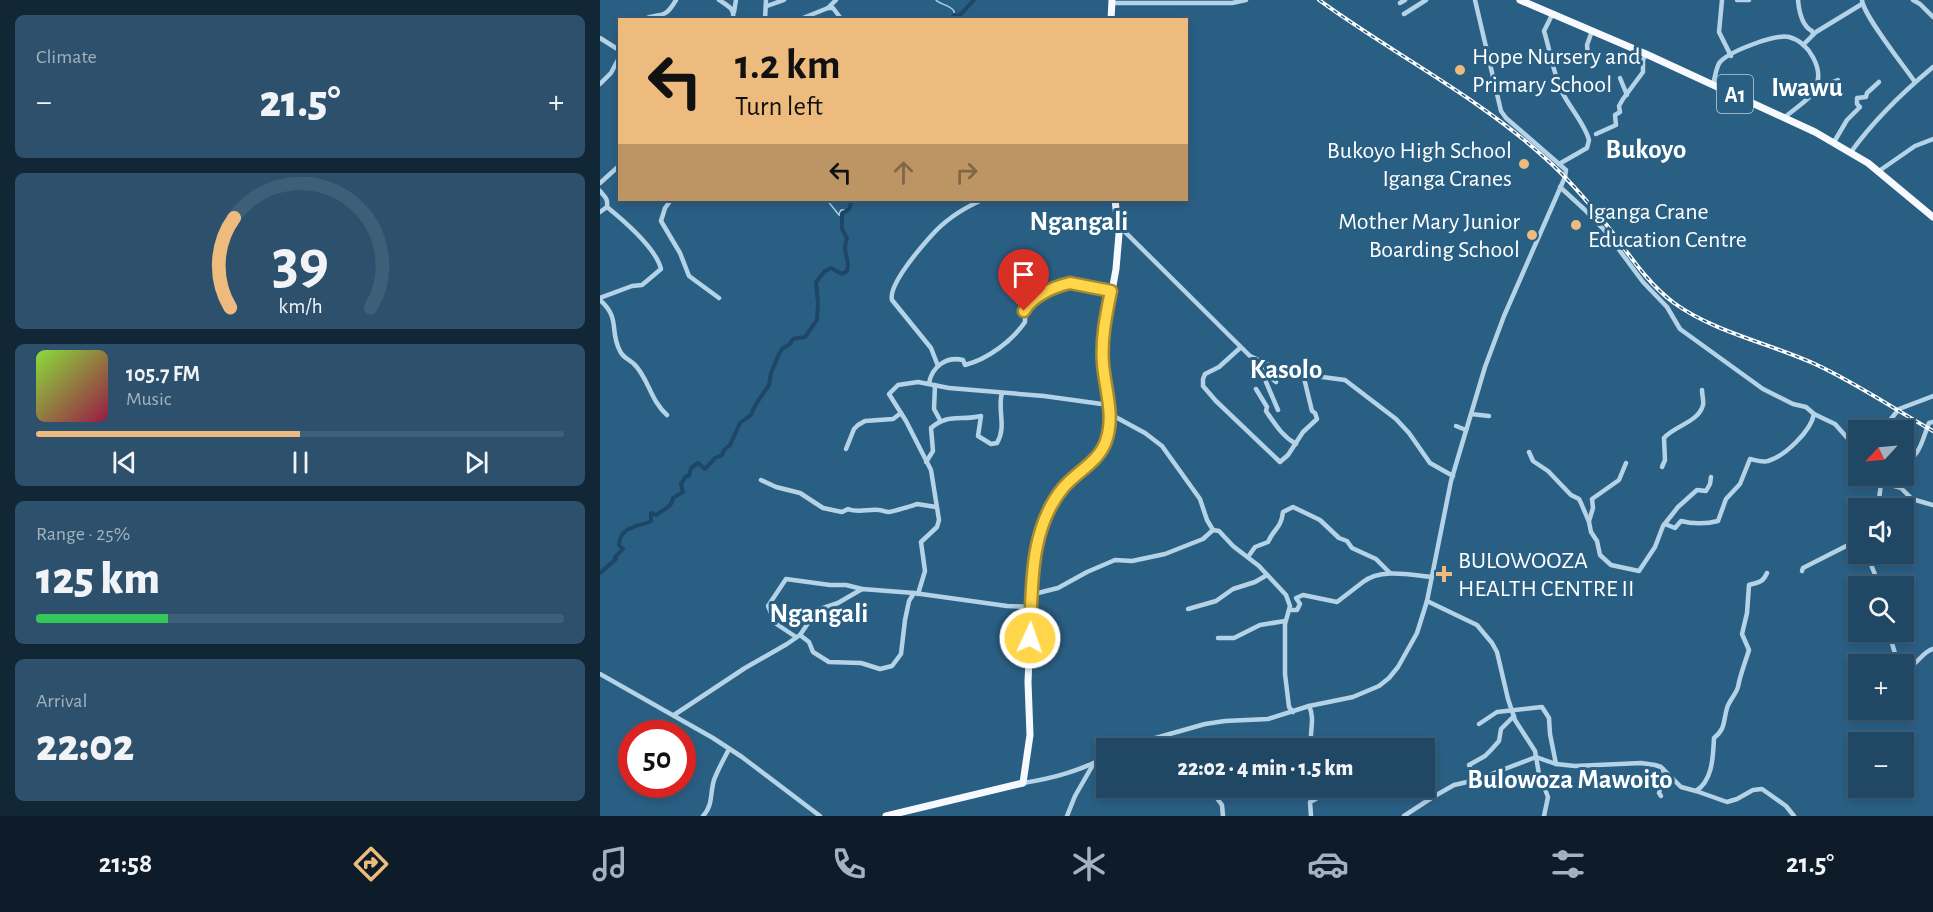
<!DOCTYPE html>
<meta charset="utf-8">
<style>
body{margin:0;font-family:"Alegreya Sans",sans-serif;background:#2d516c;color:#f1f3f6;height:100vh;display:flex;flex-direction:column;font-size:22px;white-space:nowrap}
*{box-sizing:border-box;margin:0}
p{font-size:20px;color:#a2b2be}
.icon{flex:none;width:33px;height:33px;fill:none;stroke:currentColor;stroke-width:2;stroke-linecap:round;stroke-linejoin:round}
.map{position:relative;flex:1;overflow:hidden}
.sheet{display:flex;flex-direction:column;gap:15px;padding:15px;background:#122736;width:600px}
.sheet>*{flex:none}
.top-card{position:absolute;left:18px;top:18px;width:570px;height:183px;border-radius:0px;box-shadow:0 3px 9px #0003,0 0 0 2px #3d5f78;background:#edbb7d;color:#111;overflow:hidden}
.needle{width:39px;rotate:244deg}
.buttons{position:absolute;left:1248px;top:420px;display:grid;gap:12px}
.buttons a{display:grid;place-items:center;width:66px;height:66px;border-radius:0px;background:#204763;box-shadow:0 3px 9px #0003,0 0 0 2px #3d5f78;font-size:30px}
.speed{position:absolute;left:18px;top:720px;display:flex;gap:12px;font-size:30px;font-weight:700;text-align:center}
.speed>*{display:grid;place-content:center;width:78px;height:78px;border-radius:50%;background:#204763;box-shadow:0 3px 9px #0003,0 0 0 2px #3d5f78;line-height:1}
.speed .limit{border:9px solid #d22;background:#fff;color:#111}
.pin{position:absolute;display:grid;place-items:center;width:51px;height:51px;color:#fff;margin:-62px -26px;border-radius:50% 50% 50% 0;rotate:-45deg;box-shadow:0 0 6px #0007}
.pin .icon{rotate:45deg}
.me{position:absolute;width:66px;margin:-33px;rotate:3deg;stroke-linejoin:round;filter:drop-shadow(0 0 4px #0008)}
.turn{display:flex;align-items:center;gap:21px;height:126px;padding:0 18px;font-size:27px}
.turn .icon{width:78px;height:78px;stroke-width:2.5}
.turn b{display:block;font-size:42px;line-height:51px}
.lanes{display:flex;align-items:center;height:57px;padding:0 18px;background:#0003;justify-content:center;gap:30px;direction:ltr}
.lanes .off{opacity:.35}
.big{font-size:45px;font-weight:800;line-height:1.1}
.sheet .tile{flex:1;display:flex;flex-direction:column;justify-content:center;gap:9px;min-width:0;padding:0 21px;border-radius:9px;background:#2d516c}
.sheet .dial{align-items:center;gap:0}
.dial svg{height:156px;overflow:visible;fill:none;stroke:#3d5f78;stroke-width:7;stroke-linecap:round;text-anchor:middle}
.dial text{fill:#f1f3f6;stroke:none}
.song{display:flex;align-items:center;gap:18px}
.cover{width:72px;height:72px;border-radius:9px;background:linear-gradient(135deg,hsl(90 70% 55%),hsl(340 70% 35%))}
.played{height:6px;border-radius:3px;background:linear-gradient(90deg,#edbb7d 50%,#3d5f78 50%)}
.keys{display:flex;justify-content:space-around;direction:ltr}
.heat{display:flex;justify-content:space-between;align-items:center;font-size:33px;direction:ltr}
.charge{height:9px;border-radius:4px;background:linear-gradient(90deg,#34c759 25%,#3d5f78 0)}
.trip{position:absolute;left:496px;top:738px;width:339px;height:60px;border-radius:0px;background:#204763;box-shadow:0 3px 9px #0003,0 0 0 2px #3d5f78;font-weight:800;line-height:60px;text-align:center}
.menu{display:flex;height:96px;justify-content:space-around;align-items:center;background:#0d1c28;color:#a2b2be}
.menu .icon{width:42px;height:42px}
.menu .on{color:#edbb7d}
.menu b{font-size:27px;color:#f1f3f6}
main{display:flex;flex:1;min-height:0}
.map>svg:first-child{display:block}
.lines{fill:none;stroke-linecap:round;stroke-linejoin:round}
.stream{stroke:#aacfe7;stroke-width:1.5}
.river{stroke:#1e4765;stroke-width:4}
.minor{stroke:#b5d3e7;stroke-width:4.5}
.major{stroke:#f6fafe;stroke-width:7}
.rail-casing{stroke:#fff;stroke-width:4}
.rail{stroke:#2a5f84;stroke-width:1.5;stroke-dasharray:4.5;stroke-linecap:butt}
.route-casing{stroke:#a68a30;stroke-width:15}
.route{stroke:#ffd54a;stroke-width:10}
.poi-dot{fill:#edbb7d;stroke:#2a5f84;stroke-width:2}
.labels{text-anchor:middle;stroke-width:6;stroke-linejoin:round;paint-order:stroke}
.shield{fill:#2a5f84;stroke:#bfcfda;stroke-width:1.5}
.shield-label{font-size:22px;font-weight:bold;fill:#fff}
.poi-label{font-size:24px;fill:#fff;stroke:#2a5f84;text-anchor:start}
.quarter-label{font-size:27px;font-weight:bold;fill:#fff;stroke:#2a5f84}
</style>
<main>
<section class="sheet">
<div class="tile"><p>Climate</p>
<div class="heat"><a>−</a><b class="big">21.5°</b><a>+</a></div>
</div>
<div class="tile dial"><svg viewBox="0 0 100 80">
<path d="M14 69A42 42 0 1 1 86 69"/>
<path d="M14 69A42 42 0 0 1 16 23" stroke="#edbb7d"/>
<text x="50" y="56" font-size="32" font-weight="700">39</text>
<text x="50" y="72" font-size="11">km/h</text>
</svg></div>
<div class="tile">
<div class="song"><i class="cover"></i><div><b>105.7 FM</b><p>Music</p></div></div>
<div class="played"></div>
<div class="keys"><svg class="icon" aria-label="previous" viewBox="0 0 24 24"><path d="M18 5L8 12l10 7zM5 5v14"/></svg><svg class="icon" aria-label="pause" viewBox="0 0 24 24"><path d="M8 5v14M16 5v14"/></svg><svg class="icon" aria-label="next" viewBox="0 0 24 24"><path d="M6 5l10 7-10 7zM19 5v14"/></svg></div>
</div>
<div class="tile"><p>Range · 25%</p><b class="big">125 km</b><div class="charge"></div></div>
<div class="tile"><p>Arrival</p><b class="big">22:02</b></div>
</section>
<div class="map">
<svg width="1333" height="816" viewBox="0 0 1333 816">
<rect width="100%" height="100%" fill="#2a5f84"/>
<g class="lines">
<g class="stream">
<path d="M336,0C340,5 349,4 354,11V15"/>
<path d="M227,200L239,215L243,216"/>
<path d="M252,201L253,200"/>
<path d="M239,214L241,210H248"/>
</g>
<g class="river">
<path d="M352,20L354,15L359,16L374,0"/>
<path d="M0,573L16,559L15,557L23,549L19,545C20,527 36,527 49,522L51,521V513L56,515C63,509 72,508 73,498L83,492L81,484L86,476H89L91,468L98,463L105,469L115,458L122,455L124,450L130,445L140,423L151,415L156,404L169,385L171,373L179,354L182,349L190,344L193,339L205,337L217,320L218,304L216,282L225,271L231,268L242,274L247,271C251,257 241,255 247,238L242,229V214L249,209L252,201H263L265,200"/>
</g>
<g class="minor">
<path d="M119,0C128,6 135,8 133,20"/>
<path d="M1122,0L1119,32L1131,56"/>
<path d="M1137,0H1149"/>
<path d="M1198,0C1199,11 1202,26 1212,31L1213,34"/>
<path d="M1262,0C1263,15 1304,66 1315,82"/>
<path d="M1313,0L1320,4L1333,17"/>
<path d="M512,3H632L646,0"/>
<path d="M800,3L805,0"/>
<path d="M167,6L184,0"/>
<path d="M228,8H233L242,20"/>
<path d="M134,12L136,0"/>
<path d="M804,14L826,0"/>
<path d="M952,15L944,31C950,50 953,72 961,90C969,107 985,124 989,140L987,148L959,164"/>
<path d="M42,20C61,11 63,22 76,0"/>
<path d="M165,20L166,0"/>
<path d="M198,20L228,8L236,0"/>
<path d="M0,38L19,50"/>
<path d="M1203,45L1216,32L1262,4"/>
<path d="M988,56L987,45L992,31"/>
<path d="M1020,78L1027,95"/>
<path d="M0,84L11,73L20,56"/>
<path d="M1113,84C1115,78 1116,67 1120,62C1130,51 1175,34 1189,37C1209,42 1225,70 1215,89C1210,100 1194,109 1185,117"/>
<path d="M1215,89L1238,80"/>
<path d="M996,134L1016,125L1015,115L1020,112L1019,106L1023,99L1043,72V60L1046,54"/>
<path d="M1234,142L1247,120L1260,107L1257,104V98L1266,97L1267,93L1279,82"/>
<path d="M1251,152C1274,120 1303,92 1333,67"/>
<path d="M1279,171L1315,146L1333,139"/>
<path d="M0,183L20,165"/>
<path d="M960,187L984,209L1006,232L1043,282L1067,307L1080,329L1163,389L1193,404L1206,407L1214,414L1235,424L1258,450"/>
<path d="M0,191C5,197 8,198 7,207L0,212"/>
<path d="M71,200L65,208L61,221L80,253L89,276L119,298"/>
<path d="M519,226L650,356L684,372L745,380L796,419L809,433L830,463L853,476"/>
<path d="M0,298L32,286L42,285L61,269C56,248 23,220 7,207"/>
<path d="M0,300C21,319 9,330 20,351C23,358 29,359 34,364C48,377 50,400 67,415"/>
<path d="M640,348L619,367L605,374L603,379V386L616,401L680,462L688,455L703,432L717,419L715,413L712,411L703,374"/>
<path d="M663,364L666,382L678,410"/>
<path d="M338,366L331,348L292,300C288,285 321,247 331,236C344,221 364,208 382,200"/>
<path d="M668,366L671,378L676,382"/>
<path d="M329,383C332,367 346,356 363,360L365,365C388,359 412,341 425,322V309L441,293L470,283L511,291"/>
<path d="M335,385L334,409L340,420"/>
<path d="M656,389L667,407L666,411C675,424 682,436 696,444"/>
<path d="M510,414L545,433L562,446L600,499L607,520L613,530L619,531L633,546L659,566L686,595L690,606L685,624V674L689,707L693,712"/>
<path d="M871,414L889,416"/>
<path d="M856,426L866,430"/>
<path d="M1282,430L1299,409L1333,396"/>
<path d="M246,449L254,429L258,425L265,421L293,419L301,413"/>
<path d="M929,452L933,461L948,471L971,495L979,499L981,503L989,522L991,532L997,541L1000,555L1011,565L1039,571L1055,547L1063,526L1078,507L1097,490L1106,491L1110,484L1111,477"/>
<path d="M326,462L333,451L331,428C348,413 361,421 381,416L378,436L391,444L397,443C407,426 397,410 402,393"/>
<path d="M1304,462C1320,458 1323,437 1329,423L1333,422"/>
<path d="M1062,467L1065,460L1064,438C1074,426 1099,422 1103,405C1104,401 1102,395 1102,390"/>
<path d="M1287,476L1284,483L1301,488L1312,499L1333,505"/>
<path d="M161,480L176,487L200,493L223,508L242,512L248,509C258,513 268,509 279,510C282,510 285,512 289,512C291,512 315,505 317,504L336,507"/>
<path d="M1278,508L1281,483"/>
<path d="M989,521L993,508L992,499L1019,480L1026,463"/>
<path d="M1065,524L1075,528L1081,521C1092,524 1107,524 1118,521L1126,499L1140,484L1150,459C1155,460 1163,463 1168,461C1185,456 1211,431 1214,414"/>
<path d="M1270,554C1268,566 1278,575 1278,586"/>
<path d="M648,557L655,547L668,542C674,528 681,529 683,512L693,507L720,520L739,538L747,541L752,548L776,559L790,573"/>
<path d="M1202,571L1203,568L1258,540"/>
<path d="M432,591L438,593L458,588L487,572L515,560L532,561L565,554L603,539L613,530"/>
<path d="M318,594L325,571L321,542L337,527L339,520L331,470L306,421L289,394L298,385L318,382L349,388L444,396L509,405"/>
<path d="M827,601L877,625L892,643L897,652L908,699L915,720L935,751L939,774L948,797L944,816"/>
<path d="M588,609L616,601L633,589L655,582L667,575"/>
<path d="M689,610H697L700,604L696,598L703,595L737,602C746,595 754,589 763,582C781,568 811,575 832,577"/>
<path d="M1287,632C1294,642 1293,655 1300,664"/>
<path d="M200,635L209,642L213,652L229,662L261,663L280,669L292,666L301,654L305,620L309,601L314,593"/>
<path d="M196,637L175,623L168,606L186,579L230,585H246L262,589"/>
<path d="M618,638H634L660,625L685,621"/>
<path d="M1304,667C1317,668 1320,653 1333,649"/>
<path d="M0,674L113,738L142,757L220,816"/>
<path d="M709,706C716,720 708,734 712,748"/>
<path d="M74,715L145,668L187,644L200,635L217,610L238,603L262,589L314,593L407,606L431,607"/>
<path d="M879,724L897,712L942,707L949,718L950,734L956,764"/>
<path d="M551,739L561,748"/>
<path d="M526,748L545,741L605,724L625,721L668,719L709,706L753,697L779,686L789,678L798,667L817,633L827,601L851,481L885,367L904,316L965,177L966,170L906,118L901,111L875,0"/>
<path d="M876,780L869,765L885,756L891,750L899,741L901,729L914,716"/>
<path d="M423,783C455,778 478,771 507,757"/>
<path d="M609,788L622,805L623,816"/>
<path d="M1096,791C1113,780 1113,756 1114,738C1126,728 1123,722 1127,708C1129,701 1136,694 1138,687C1140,675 1145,663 1149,650L1142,634L1147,613L1149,585C1158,582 1162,584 1167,573"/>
<path d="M1061,796L1059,793L1064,775L1063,769"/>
<path d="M103,816C113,806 110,793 114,780C118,769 124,759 129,749"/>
<path d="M467,816L475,796L494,763"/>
<path d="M711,816L710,802L721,796L724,788"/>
<path d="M804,816L833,797L854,785L876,780L936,757L956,764L975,766L1041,763L1055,765L1061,767L1081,787L1096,791L1127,802L1137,799L1153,790L1162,789L1186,806L1194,816"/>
</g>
<g class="major">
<path d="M920,0L1046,54L1215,132L1268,163L1333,217"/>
<path d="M511,20L512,0"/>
<path d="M286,816L423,783L430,735L428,682L432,591L435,561L442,525L455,499L468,483L499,454L508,434L510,414L503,364V341L516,269L519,234L515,200"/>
</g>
<g class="rail-casing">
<path id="rail" d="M719,0C793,54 877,96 945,158C969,179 989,203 1009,228C1029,254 1047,283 1074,303C1116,333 1169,343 1215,364C1256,383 1294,409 1333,431"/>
</g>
<use href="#rail" class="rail"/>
</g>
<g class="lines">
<g class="route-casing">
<path id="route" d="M424,311C432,296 453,287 470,283L511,291C506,315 501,339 503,364C505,389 515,416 506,441C499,462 476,472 463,488C429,529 432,588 430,638"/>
</g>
<use href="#route" class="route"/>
</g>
<g class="poi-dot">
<circle cx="860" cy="70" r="6"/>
<circle cx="924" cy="164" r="6"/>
<circle cx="976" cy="225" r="6"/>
<circle cx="932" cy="235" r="6"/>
<path d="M841 565h6v6h6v6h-6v6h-6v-6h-6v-6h6z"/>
</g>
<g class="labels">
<rect class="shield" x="1117" y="75" width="36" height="38" rx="4.5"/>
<g class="shield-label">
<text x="1135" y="102">A1</text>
</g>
<g class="poi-label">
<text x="872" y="64">Hope Nursery and<tspan x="872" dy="28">Primary School</tspan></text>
<text x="912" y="158" text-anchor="end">Bukoyo High School<tspan x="912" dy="28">Iganga Cranes</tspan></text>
<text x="988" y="219">Iganga Crane<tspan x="988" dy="28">Education Centre</tspan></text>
<text x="920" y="229" text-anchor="end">Mother Mary Junior<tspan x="920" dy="28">Boarding School</tspan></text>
<text x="858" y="568">BULOWOOZA<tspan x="858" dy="28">HEALTH CENTRE II</tspan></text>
</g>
<g class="quarter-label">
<text x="1207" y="96">Iwawu</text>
<text x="1046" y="158">Bukoyo</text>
<text x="479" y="230">Ngangali</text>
<text x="686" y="378">Kasolo</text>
<text x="219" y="622">Ngangali</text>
<text x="970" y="788">Bulowoza Mawoito</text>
</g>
</g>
</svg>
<div class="buttons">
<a><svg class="needle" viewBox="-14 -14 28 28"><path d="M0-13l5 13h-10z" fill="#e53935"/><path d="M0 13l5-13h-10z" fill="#a2b2be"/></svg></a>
<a><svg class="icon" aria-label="sound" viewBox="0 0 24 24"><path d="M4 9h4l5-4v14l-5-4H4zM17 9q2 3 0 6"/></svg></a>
<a><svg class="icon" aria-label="search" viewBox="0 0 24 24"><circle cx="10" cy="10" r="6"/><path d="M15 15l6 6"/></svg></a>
<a>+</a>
<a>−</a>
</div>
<div class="speed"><div class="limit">50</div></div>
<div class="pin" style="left:424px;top:311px;background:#d93025"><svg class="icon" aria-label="arrive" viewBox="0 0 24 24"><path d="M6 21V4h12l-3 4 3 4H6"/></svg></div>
<svg class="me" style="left:430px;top:638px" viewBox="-20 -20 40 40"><circle r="17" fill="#ffd54a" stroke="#fff" stroke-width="3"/><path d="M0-11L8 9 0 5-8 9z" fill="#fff"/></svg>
<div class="trip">22:02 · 4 min · 1.5 km</div>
<div class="top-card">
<div class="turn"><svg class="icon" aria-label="left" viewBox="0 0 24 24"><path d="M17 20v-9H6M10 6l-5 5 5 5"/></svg><div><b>1.2 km</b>Turn left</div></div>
<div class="lanes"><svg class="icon" aria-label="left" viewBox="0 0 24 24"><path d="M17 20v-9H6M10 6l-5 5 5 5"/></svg><svg class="icon off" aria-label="ahead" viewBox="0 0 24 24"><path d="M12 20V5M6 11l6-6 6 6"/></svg><svg class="icon off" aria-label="right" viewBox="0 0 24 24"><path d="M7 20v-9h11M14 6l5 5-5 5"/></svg></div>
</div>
</div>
</main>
<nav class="menu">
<b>21:58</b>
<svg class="icon on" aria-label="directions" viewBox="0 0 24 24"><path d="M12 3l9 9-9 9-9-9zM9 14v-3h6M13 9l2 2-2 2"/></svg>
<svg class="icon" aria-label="music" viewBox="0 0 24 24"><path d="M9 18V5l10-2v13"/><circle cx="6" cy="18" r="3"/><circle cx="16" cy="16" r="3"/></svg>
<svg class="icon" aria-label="phone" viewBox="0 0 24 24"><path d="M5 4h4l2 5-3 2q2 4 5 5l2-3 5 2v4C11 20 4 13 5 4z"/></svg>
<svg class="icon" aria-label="climate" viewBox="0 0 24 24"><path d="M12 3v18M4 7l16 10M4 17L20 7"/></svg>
<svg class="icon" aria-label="car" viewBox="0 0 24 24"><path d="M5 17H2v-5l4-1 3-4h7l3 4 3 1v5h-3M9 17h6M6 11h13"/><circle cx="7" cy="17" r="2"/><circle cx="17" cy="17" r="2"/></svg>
<svg class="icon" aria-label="filters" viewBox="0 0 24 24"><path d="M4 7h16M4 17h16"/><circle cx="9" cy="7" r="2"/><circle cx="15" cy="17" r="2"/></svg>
<b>21.5°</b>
</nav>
